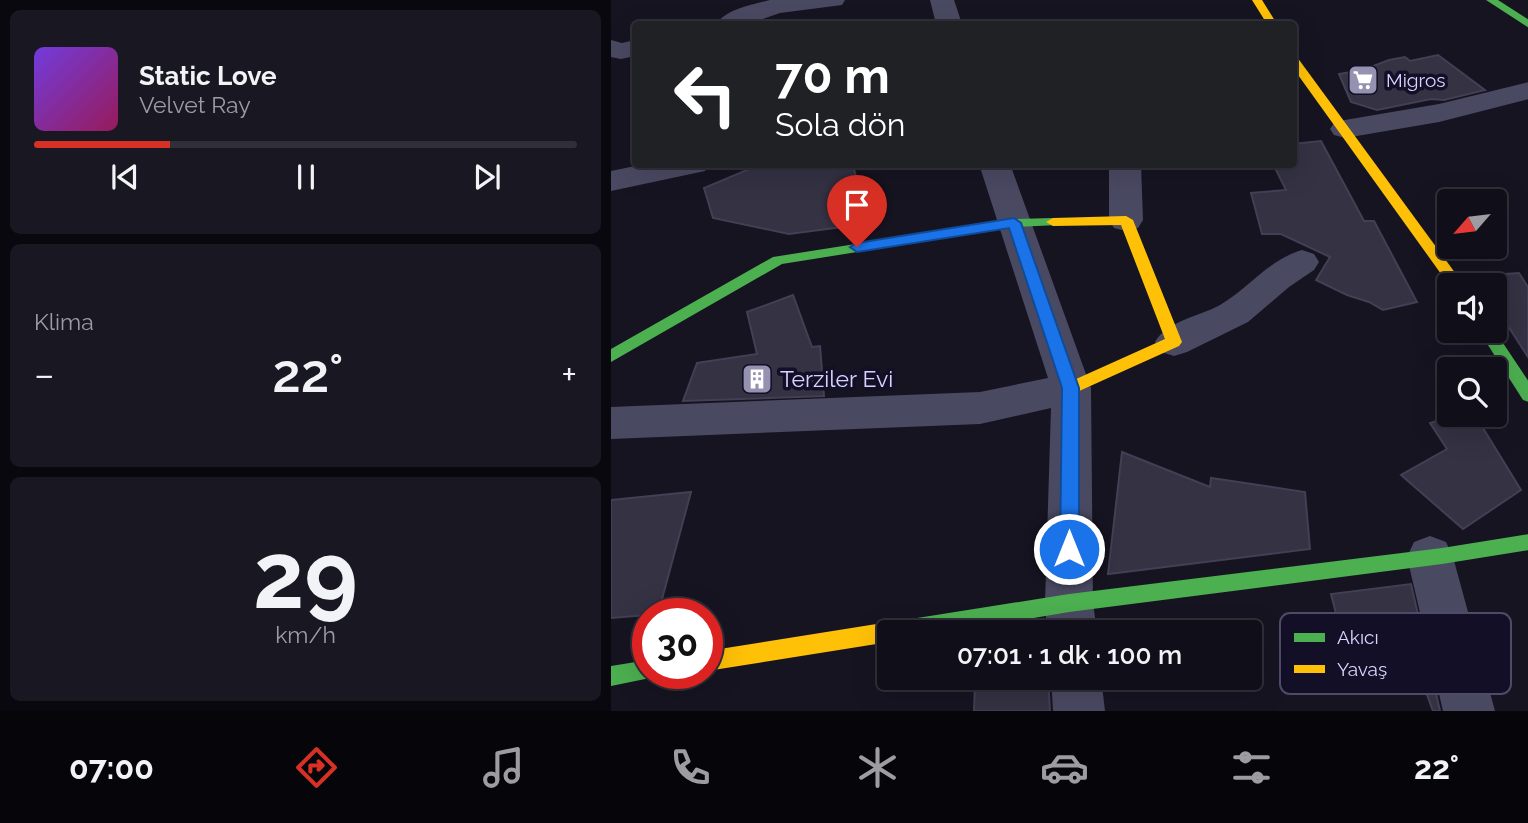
<!DOCTYPE html>
<html lang="tr">
<meta charset="utf-8">
<style>
body{margin:0;font-family:Raleway,sans-serif;background:#191822;color:#f1f3f6;height:100vh;display:flex;flex-direction:column;font-size:26px;white-space:nowrap}
*{box-sizing:border-box;margin:0}
p{font-size:23px;color:#9c9ca2}
.icon{flex:none;width:38px;height:38px;fill:none;stroke:currentColor;stroke-width:2;stroke-linecap:round;stroke-linejoin:round}
.map{position:relative;flex:1;overflow:hidden}
.details{display:flex;flex-direction:column;gap:10px;padding:10px;background:#09080e;width:611px}
.details>*{flex:none}
.top-card{position:absolute;left:21px;top:21px;width:665px;height:147px;border-radius:7px;box-shadow:0 7px 28px #0002,0 0 0 2px #302f38;background:#202124;color:#fff;overflow:hidden}
.needle{width:46px;rotate:242deg}
.buttons{position:absolute;left:826px;top:189px;display:grid;gap:14px}
.buttons a{display:grid;place-items:center;width:70px;height:70px;border-radius:7px;background:#100f19;box-shadow:0 7px 28px #0002,0 0 0 2px #302f38;font-size:35px}
.speed{position:absolute;left:21px;top:598px;display:flex;gap:14px;font-size:35px;font-weight:700;text-align:center}
.speed>*{display:grid;place-content:center;width:91px;height:91px;border-radius:50%;background:#100f19;box-shadow:0 7px 28px #0002,0 0 0 2px #302f38;line-height:1}
.speed .limit{border:10px solid #d22;background:#fff;color:#111}
.pin{position:absolute;display:grid;place-items:center;width:60px;height:60px;color:#fff;margin:-72px -30px;border-radius:50% 50% 50% 0;rotate:-45deg;box-shadow:0 0 7px #0007}
.pin .icon{rotate:45deg}
.me{position:absolute;width:77px;margin:-38px;rotate:0deg;stroke-linejoin:round;filter:drop-shadow(0 0 5px #0008)}
.turn{display:flex;align-items:center;gap:24px;height:147px;padding:0 28px;font-size:32px}
.turn .icon{width:91px;height:91px;stroke-width:2.5}
.turn b{display:block;font-size:49px;line-height:60px}
.big{font-size:52px;font-weight:600;line-height:1.1}
.details .tile{flex:1;display:flex;flex-direction:column;justify-content:center;gap:10px;min-width:0;padding:0 24px;border-radius:10px;background:#191822}
.details .dial{align-items:center;gap:0}
.dial b{font-size:91px;line-height:1}
.song{display:flex;align-items:center;gap:21px}
.cover{width:84px;height:84px;border-radius:10px;background:linear-gradient(135deg,hsl(260 70% 55%),hsl(330 70% 35%))}
.played{height:7px;border-radius:4px;background:linear-gradient(90deg,#d93025 25%,#302f38 25%)}
.keys{display:flex;justify-content:space-around;direction:ltr}
.heat{display:flex;justify-content:space-between;align-items:center;font-size:38px;direction:ltr}
.trip{position:absolute;left:266px;top:620px;width:385px;height:70px;border-radius:7px;background:#100f19;box-shadow:0 7px 28px #0002,0 0 0 2px #302f38;font-weight:600;line-height:70px;text-align:center}
.tab-bar{display:flex;height:112px;justify-content:space-around;align-items:center;background:#06060a;color:#9c9ca2}
.tab-bar .icon{width:49px;height:49px}
.tab-bar .active{color:#d93025}
.tab-bar b{font-size:32px;color:#f1f3f6}
main{display:flex;flex:1;min-height:0}
.map>svg:first-child{display:block}
.building{fill:#343243;stroke:#433f54;stroke-width:2}
.lines{fill:none;stroke-linecap:round;stroke-linejoin:round}
.street{fill:#4a4962;fill-rule:evenodd}
.fast{fill:#4caf50;fill-rule:evenodd}
.slow{fill:#ffc107;fill-rule:evenodd}
.route{fill:#1a73e8;stroke:#114b97;stroke-width:2}
.labels{text-anchor:middle;stroke-width:7;stroke-linejoin:round;paint-order:stroke}
.far-poi-label{font-size:19px;fill:#d9d4ff;stroke:#130f26;text-anchor:start}
.poi-label{font-size:23px;fill:#d9d4ff;stroke:#130f26;text-anchor:start}
.key{fill:#130f26;stroke:#4e4a67;stroke-width:2}
.key-label{font-size:19px;fill:#d9d4ff}
</style>
<main>
<section class="details">
<div class="tile">
<div class="song"><i class="cover"></i><div><b>Static Love</b><p>Velvet Ray</p></div></div>
<div class="played"></div>
<div class="keys"><svg class="icon" aria-label="previous" viewBox="0 0 24 24"><path d="M18 5L8 12l10 7zM5 5v14"/></svg><svg class="icon" aria-label="pause" viewBox="0 0 24 24"><path d="M8 5v14M16 5v14"/></svg><svg class="icon" aria-label="next" viewBox="0 0 24 24"><path d="M6 5l10 7-10 7zM19 5v14"/></svg></div>
</div>
<div class="tile"><p>Klima</p>
<div class="heat"><a>−</a><b class="big">22°</b><a>+</a></div>
</div>
<div class="tile dial"><b>29</b><p>km/h</p></div>
</section>
<div class="map">
<svg width="918" height="711" viewBox="0 0 918 711">
<rect width="100%" height="100%" fill="#161421"/>
<g class="building">
<path d="M827,55L874,90L833,100L820,99L766,110L740,102L728,74L752,70L778,60L794,57L799,61Z"/>
<path d="M710,141L753,221H763L806,302L772,310L758,302L736,295L705,280L719,257L670,234H651L640,193L675,190L662,164H682V144Z"/>
<path d="M150,164H242L255,224L178,234L102,218L93,188Z"/>
<path d="M908,273L917,287V357L884,306V285H871L865,276Z"/>
<path d="M182,295L201,347L209,346L213,396L72,401L86,363L146,354L136,312Z"/>
<path d="M845,415H864L910,490L852,529L790,475L836,449L819,423Z"/>
<path d="M511,452L599,487L600,478L694,492L699,549L497,574Z"/>
<path d="M80,492L47,614L0,618V500Z"/>
<path d="M800,584L829,711H822L793,633H730L720,594Z"/>
<path d="M387,677H437L439,711H363L364,684Z"/>
</g>
<g class="lines">
<g class="street">
<path d="M159,0H234L231,5L169,13L137,24H105C115,9 143,4 159,0Z"/>
<path d="M319,0H343L351,24H325Z"/>
<path d="M0,40L11,43L24,40V56L10,59L0,57Z"/>
<path d="M918,82V99L828,122L734,138L723,135L719,129L723,123L734,120L828,104Z"/>
<path d="M34,164H98L94,171L0,191V171Z"/>
<path d="M368,164H399L480,388L482,603L486,632H436L434,603L440,408L369,424L0,439V407L369,392L437,378Z"/>
<path d="M498,164H530L532,220L527,228L515,231L503,228L498,220Z"/>
<path d="M691,250L703,254L708,262L703,270L678,287L637,322L576,352L563,356L550,352L544,342C556,321 589,316 609,305C638,288 657,260 691,250Z"/>
<path d="M819,536L835,542L842,557L884,711H832L796,557L803,542Z"/>
<path d="M440,677H490L494,711H442Z"/>
</g>
<g class="fast">
<path d="M875,0H887L918,20V28Z"/>
<path d="M442,218L447,219L449,222L447,225L403,227L171,264L0,362V349L162,257L403,219Z"/>
<path d="M868,331H884L918,382V402L912,400Z"/>
<path d="M918,534V550L831,564L458,612L340,632H278V640L274,639L271,632L274,625L281,622L458,594L831,548Z"/>
<path d="M37,660V674H46L44,677L0,686V666Z"/>
</g>
<g class="slow">
<path d="M641,0H651L666,24H656Z"/>
<path d="M682,56L686,57L853,285H838L682,68Z"/>
<path d="M515,216L522,220L571,342L568,346L466,392H454L452,388L454,384L554,339L510,225L442,226L435,222L442,218Z"/>
<path d="M278,622L285,625L288,632H278V642L96,671V651Z"/>
</g>
</g>
<path class="route" d="M403,218L410,223L468,388V549L465,555L458,558L452,555L449,549L451,388L398,228L246,252L239,247L246,243Z"/>
<defs>
<g id="supermarket-square" transform="scale(1.575)"><rect x="-9" y="-9" width="18" height="18" rx="4" fill="#9591b1" stroke="#130f26"/><path d="M-6-5.5h2.5l.6 2H6L4.5 2H-2.5L-4.4-4H-6ZM-1.5 3.2a1.3 1.3 0 1 0 .1 0ZM3 3.2a1.3 1.3 0 1 0 .1 0Z" fill="#fff"/></g>
<g id="building-square" transform="scale(1.575)"><rect x="-9" y="-9" width="18" height="18" rx="4" fill="#9591b1" stroke="#130f26"/><path d="M-4-6H4V6H1V3H-1V6H-4ZM-2.5-4.3h1.7v1.8h-1.7ZM.8-4.3h1.7v1.8H.8ZM-2.5-1h1.7V.8h-1.7ZM.8-1h1.7V.8H.8Z" fill="#fff"/></g>
</defs>
<g fill-rule="evenodd">
<use href="#supermarket-square" x="752" y="80"/>
<use href="#building-square" x="146" y="379"/>
</g>
<g class="labels">
<g class="far-poi-label">
<text x="775" y="87">Migros</text>
</g>
<g class="poi-label">
<text x="169" y="387">Terziler Evi</text>
</g>
</g>
<rect x="669" y="613" width="231" height="81" rx="10" class="key"/>
<rect x="683" y="633" width="31" height="9" fill="#4caf50"/>
<rect x="683" y="665" width="31" height="8" fill="#ffc107"/>
<g class="key-label">
<text x="726" y="644">Akıcı</text>
<text x="726" y="676">Yavaş</text>
</g>
</svg>
<div class="buttons">
<a><svg class="needle" viewBox="-14 -14 28 28"><path d="M0-13l5 13h-10z" fill="#e53935"/><path d="M0 13l5-13h-10z" fill="#9c9ca2"/></svg></a>
<a><svg class="icon" aria-label="sound" viewBox="0 0 24 24"><path d="M4 9h4l5-4v14l-5-4H4zM17 9q2 3 0 6"/></svg></a>
<a><svg class="icon" aria-label="search" viewBox="0 0 24 24"><circle cx="10" cy="10" r="6"/><path d="M15 15l6 6"/></svg></a>
</div>
<div class="speed"><div class="limit">30</div></div>
<div class="pin" style="left:246px;top:247px;background:#d93025"><svg class="icon" aria-label="arrive" viewBox="0 0 24 24"><path d="M6 21V4h12l-3 4 3 4H6"/></svg></div>
<svg class="me" style="left:458px;top:549px" viewBox="-20 -20 40 40"><circle r="17" fill="#1a73e8" stroke="#fff" stroke-width="3"/><path d="M0-11L8 9 0 5-8 9z" fill="#fff"/></svg>
<div class="trip">07:01 · 1 dk · 100 m</div>
<div class="top-card">
<div class="turn"><svg class="icon" aria-label="left" viewBox="0 0 24 24"><path d="M17 20v-9H6M10 6l-5 5 5 5"/></svg><div><b>70 m</b>Sola dön</div></div>
</div>
</div>
</main>
<nav class="tab-bar">
<b>07:00</b>
<svg class="icon active" aria-label="directions" viewBox="0 0 24 24"><path d="M12 3l9 9-9 9-9-9zM9 14v-3h6M13 9l2 2-2 2"/></svg>
<svg class="icon" aria-label="music" viewBox="0 0 24 24"><path d="M9 18V5l10-2v13"/><circle cx="6" cy="18" r="3"/><circle cx="16" cy="16" r="3"/></svg>
<svg class="icon" aria-label="phone" viewBox="0 0 24 24"><path d="M5 4h4l2 5-3 2q2 4 5 5l2-3 5 2v4C11 20 4 13 5 4z"/></svg>
<svg class="icon" aria-label="climate" viewBox="0 0 24 24"><path d="M12 3v18M4 7l16 10M4 17L20 7"/></svg>
<svg class="icon" aria-label="car" viewBox="0 0 24 24"><path d="M5 17H2v-5l4-1 3-4h7l3 4 3 1v5h-3M9 17h6M6 11h13"/><circle cx="7" cy="17" r="2"/><circle cx="17" cy="17" r="2"/></svg>
<svg class="icon" aria-label="filters" viewBox="0 0 24 24"><path d="M4 7h16M4 17h16"/><circle cx="9" cy="7" r="2"/><circle cx="15" cy="17" r="2"/></svg>
<b>22°</b>
</nav>
